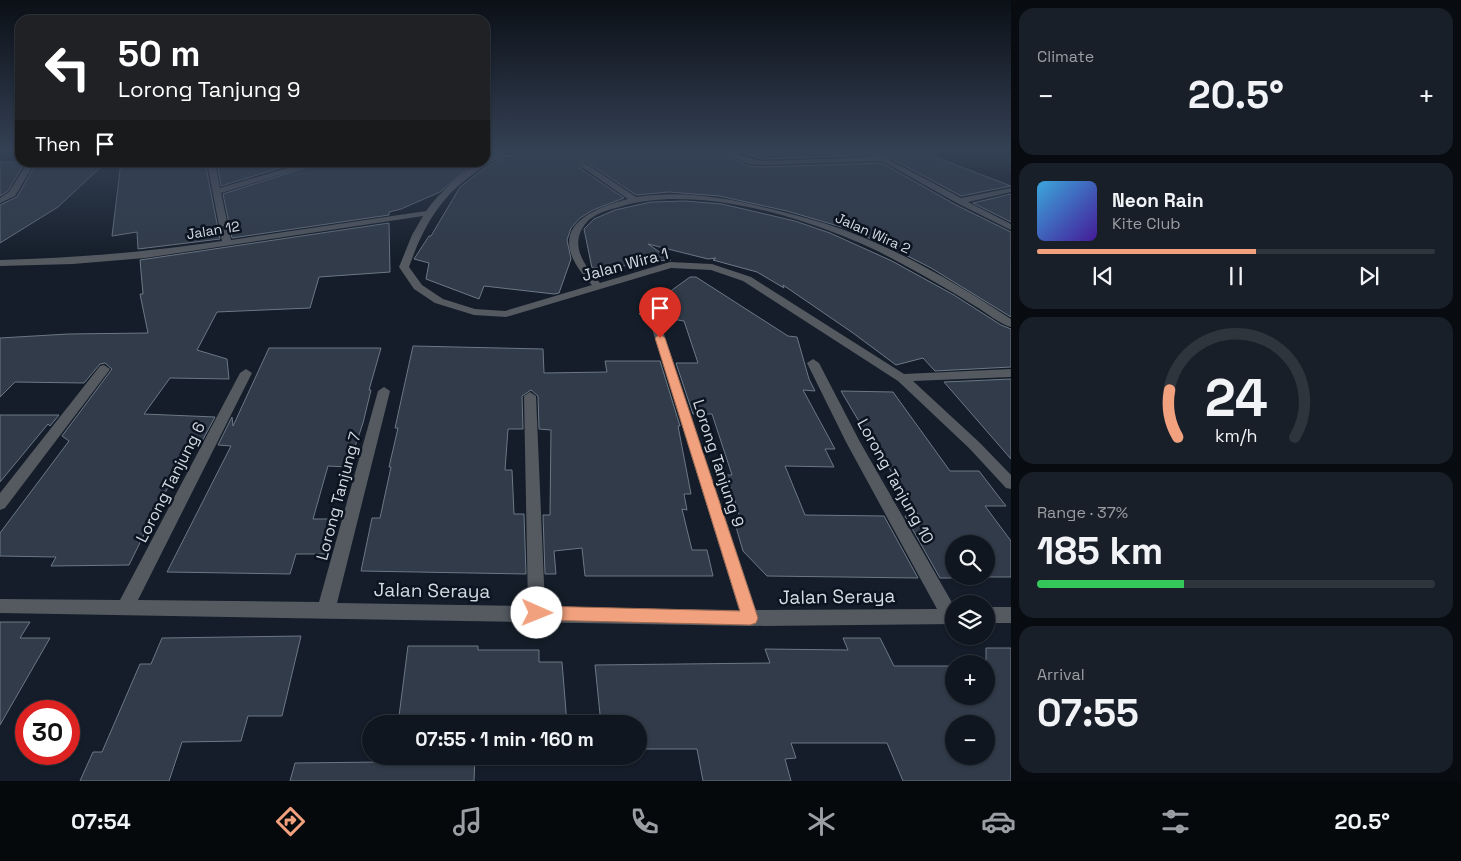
<!DOCTYPE html>
<meta charset="utf-8">
<style>
body{margin:0;font-family:"Space Grotesk",sans-serif;background:#181f28;color:#f1f3f6;height:100vh;display:flex;flex-direction:column;font-size:19px;white-space:nowrap}
*{box-sizing:border-box;margin:0}
p{font-size:16px;color:#9b9fa4}
.icon{flex:none;width:28px;height:28px;fill:none;stroke:currentColor;stroke-width:2;stroke-linecap:round;stroke-linejoin:round}
.map{position:relative;flex:1;overflow:hidden}
.drawer{display:flex;flex-direction:column;gap:8px;padding:8px;background:#080c11;width:450px}
.drawer>*{flex:none}
.top-card{position:absolute;left:15px;top:15px;width:475px;height:152px;border-radius:15px;box-shadow:0 1px 4px #0004,0 0 0 1px #2f353d;background:#202124;color:#fff;overflow:hidden}
.buttons{position:absolute;left:945px;top:535px;display:grid;gap:10px}
.buttons a{display:grid;place-items:center;width:50px;height:50px;border-radius:50%;background:#0f161f;box-shadow:0 1px 4px #0004,0 0 0 1px #2f353d;font-size:25px}
.speed{position:absolute;left:15px;top:700px;display:flex;gap:10px;font-size:25px;font-weight:700;text-align:center}
.speed>*{display:grid;place-content:center;width:65px;height:65px;border-radius:50%;background:#0f161f;box-shadow:0 1px 4px #0004,0 0 0 1px #2f353d;line-height:1}
.speed .limit{border:8px solid #d22;background:#fff;color:#111}
.pin{position:absolute;display:grid;place-items:center;width:42px;height:42px;color:#fff;margin:-51px -21px;border-radius:50% 50% 50% 0;rotate:-45deg;box-shadow:0 0 5px #0007}
.pin .icon{rotate:45deg}
.me{position:absolute;width:55px;margin:-28px;rotate:91deg;stroke-linejoin:round;filter:drop-shadow(0 0 4px #0008)}
.turn{display:flex;align-items:center;gap:18px;height:105px;padding:0 20px;font-size:22px}
.turn .icon{width:65px;height:65px;stroke-width:2.5}
.turn b{display:block;font-size:35px;line-height:42px}
.then{display:flex;align-items:center;height:48px;padding:0 20px;background:#0003;gap:10px;font-size:19px}
.big{font-size:38px;font-weight:700;line-height:1.1}
.drawer .widget{flex:1;display:flex;flex-direction:column;justify-content:center;gap:8px;min-width:0;padding:0 18px;border-radius:15px;background:#181f28}
.drawer .dial{align-items:center;gap:0}
.dial svg{height:130px;overflow:visible;fill:none;stroke:#2f353d;stroke-width:7;stroke-linecap:round;text-anchor:middle}
.dial text{fill:#f1f3f6;stroke:none}
.song{display:flex;align-items:center;gap:15px}
.cover{width:60px;height:60px;border-radius:8px;background:linear-gradient(135deg,hsl(200 70% 55%),hsl(260 70% 35%))}
.played{height:5px;border-radius:2px;background:linear-gradient(90deg,#f1a17d 55%,#2f353d 55%)}
.keys{display:flex;justify-content:space-around;direction:ltr}
.heat{display:flex;justify-content:space-between;align-items:center;font-size:28px;direction:ltr}
.charge{height:8px;border-radius:4px;background:linear-gradient(90deg,#34c759 37%,#2f353d 0)}
.trip{position:absolute;left:362px;top:715px;width:285px;height:50px;border-radius:25px;background:#0f161f;box-shadow:0 1px 4px #0004,0 0 0 1px #2f353d;font-weight:700;line-height:50px;text-align:center}
.dock{display:flex;height:80px;justify-content:space-around;align-items:center;background:#06090c;color:#9b9fa4}
.dock .icon{width:35px;height:35px}
.dock .on{color:#f1a17d}
.dock b{font-size:22px;color:#f1f3f6}
main{display:flex;flex:1;min-height:0}
.map>svg:first-child{display:block}
.building{fill:#313b49;stroke:#6c7886;fill-rule:evenodd}
.lines{fill:none;stroke-linecap:round;stroke-linejoin:round}
.minor{fill:#555a61;fill-rule:evenodd}
.route{fill:#f1a17d;stroke:#9d6951}
.labels{text-anchor:middle;stroke-width:5;stroke-linejoin:round;paint-order:stroke}
.far-street-label{font-size:14px;fill:#d3dae2;stroke:#0b1420}
.street-label{font-size:16px;fill:#d3dae2;stroke:#0b1420}
.near-street-label{font-size:19px;fill:#d3dae2;stroke:#0b1420}
</style>
<main>
<div class="map">
<svg width="1011" height="781" viewBox="0 0 1011 781">
<rect width="100%" height="100%" fill="#141d29"/>
<g class="building">
<path d="M517,151H720L748,166L763,167L882,163L956,205L1011,232V317L931,268L888,246L845,228L787,211L719,196L669,192L636,195L585,161L581,162V169L624,198L593,210L580,218L571,228L567,240L571,259L559,293L554,294L484,286L479,299L426,279L429,263L414,259L429,236H431L460,187L482,170L506,155L510,156Z"/>
<path d="M735,151H863L869,155L763,159Z"/>
<path d="M879,151H928L927,154L1011,186L961,196L892,159L891,155Z"/>
<path d="M0,162H25L8,191L0,196Z"/>
<path d="M37,162H106L58,207L0,243V205L17,197Z"/>
<path d="M121,162H205L220,239L138,249L137,232L112,236Z"/>
<path d="M217,162H300L221,186Z"/>
<path d="M323,162H398L406,164L415,162H476L440,192L401,209L389,212V215L232,238L223,194Z"/>
<path d="M1011,194V222L973,203Z"/>
<path d="M685,201L722,204L795,221L830,233L892,261L954,295L1001,325L1011,329V367L935,371L923,358L896,365L853,333L783,285L784,288L757,272L713,260L716,258L708,259L648,244L671,260L633,262L635,265L592,268L584,229L594,219L615,210L651,202Z"/>
<path d="M389,223L390,272L319,277L310,308L217,312L197,350L227,359L229,379L170,378L144,414L215,417L200,445H194L163,496L129,565L51,566L56,557L0,556V533L69,441L62,436L112,369L105,363L100,364L84,383L15,382L0,397V338L68,334L148,333L140,294H143L140,260Z"/>
<path d="M690,277H696L788,336L797,337L809,379L815,391L803,390L835,449H825L834,467L785,466L805,515L884,516L918,578L767,576L743,551L734,520L741,521L727,475H732L712,414H693L676,363H698L684,321L660,317L655,314L650,316L639,314Z"/>
<path d="M413,346L543,349L544,373L607,372L605,361H660L680,426H678L691,494H684L687,510L682,509L692,550H707L713,576H585L582,548L554,551L556,574H545L543,515H550L551,430L539,429L538,396L531,390L522,396L523,429H508L505,470H512L514,514H524L526,574L361,571L372,518H380L391,467H389L398,428H395Z"/>
<path d="M269,348H381L369,390H371L363,423L348,467L328,466L313,519H336L326,554H296L290,574L167,572L231,446L218,445L232,417L233,426Z"/>
<path d="M1011,379V459L944,382Z"/>
<path d="M841,391L893,392L950,471H979L1006,506H985L1011,541V577H986V544H954V578H940L905,516H919L882,457H880Z"/>
<path d="M0,415H59L50,426L48,424L0,482Z"/>
<path d="M0,622H30L20,638H50L0,725Z"/>
<path d="M301,636L282,716H248L241,741L182,742L169,781H80L93,752H102L140,664H151L162,638Z"/>
<path d="M843,638H880L894,666H954V696H986V648H1011V781H903L887,743H791L796,758L785,759L791,781H703L697,749H639V724H601L595,665L770,663L765,649L848,650ZM954,724H986V756H954Z"/>
<path d="M408,646H478V650H539V662H562L567,724H398Z"/>
<path d="M382,756H475L474,781H290L295,763L382,762Z"/>
</g>
<g class="lines">
<g class="minor">
<path d="M499,151H508C497,160 483,166 472,175C439,198 422,230 409,267L422,285L443,299L475,309L505,311L592,285C546,236 575,213 628,199L582,167V163H585L636,197C680,190 724,197 767,208C793,214 819,221 844,230C902,251 959,285 1011,319V327C999,324 986,312 975,306C948,289 921,274 893,259C821,221 699,182 619,207C608,210 593,214 586,223C568,245 585,266 600,283L670,262L712,264L751,277L904,374L1011,369V377L913,381L980,443L1011,475V489L1006,488L970,449L898,381L743,281L711,270L671,268L506,317L474,315L435,303L414,289L399,267L412,235L423,216L145,258L73,264L0,266V260C77,258 146,252 222,241L207,162H215L220,188L308,162H321L221,193L231,240L426,211C441,190 459,176 480,162H485V159Z"/>
<path d="M722,151C737,150 749,160 763,161L875,157L865,151H874L890,157V160L961,198L1011,188V192L968,202L1011,224V230L957,203L882,161L763,165L749,164Z"/>
<path d="M28,162H35L15,196L0,203V198L9,192Z"/>
<path d="M654,316L659,319L756,610L937,609L846,442L807,363L813,359L819,363L860,442L954,606V624L750,626L0,613V599L120,600L240,373L246,369L252,373L138,600L319,602L378,391L384,387L390,391L337,603L528,606L524,396L530,392L536,396L545,607L739,610L649,319Z"/>
<path d="M104,365L110,369L108,372L5,508L0,510V493L100,366Z"/>
<rect x="986" y="607" width="25" height="16"/>
</g>
</g>
<linearGradient id="sky" x2="0" y2="1"><stop stop-color="#0b1017"/><stop offset="0.58" stop-color="#344054"/><stop offset="1" stop-color="#344054" stop-opacity="0"/></linearGradient>
<rect width="1011" height="260" fill="url(#sky)"/>
<path class="route" d="M660,334L665,338L758,618L756,623L750,625L537,620L531,618L529,613L531,608L537,606L740,611L655,338Z"/>
<g class="labels">
<g class="far-street-label">
<text transform="translate(213 230) rotate(-9)" y="5">Jalan 12</text>
<text transform="translate(873 233) rotate(24)" y="5">Jalan Wira 2</text>
</g>
<g class="street-label">
<text transform="translate(625 264) rotate(-15)" y="6">Jalan Wira 1</text>
<text transform="translate(719 463) rotate(72)" y="6">Lorong Tanjung 9</text>
<text transform="translate(896 481) rotate(61)" y="6">Lorong Tanjung 10</text>
<text transform="translate(170 482) rotate(-63)" y="6">Lorong Tanjung 6</text>
<text transform="translate(338 496) rotate(-75)" y="6">Lorong Tanjung 7</text>
</g>
<g class="near-street-label">
<text transform="translate(432 590) rotate(1)" y="7">Jalan Seraya</text>
<text transform="translate(837 596) rotate(-1)" y="7">Jalan Seraya</text>
</g>
</g>
</svg>
<div class="buttons">
<a><svg class="icon" aria-label="search" viewBox="0 0 24 24"><circle cx="10" cy="10" r="6"/><path d="M15 15l6 6"/></svg></a>
<a><svg class="icon" aria-label="layers" viewBox="0 0 24 24"><path d="M12 4l9 5-9 5-9-5zM3 14l9 5 9-5"/></svg></a>
<a>+</a>
<a>−</a>
</div>
<div class="speed"><div class="limit">30</div></div>
<div class="pin" style="left:660px;top:338px;background:#d93025"><svg class="icon" aria-label="arrive" viewBox="0 0 24 24"><path d="M6 21V4h12l-3 4 3 4H6"/></svg></div>
<svg class="me" style="left:537px;top:613px" viewBox="-20 -20 40 40"><circle r="19" fill="#fff"/><path d="M0-13L10 11 0 6-10 11z" fill="#f1a17d"/></svg>
<div class="trip">07:55 · 1 min · 160 m</div>
<div class="top-card">
<div class="turn"><svg class="icon" aria-label="left" viewBox="0 0 24 24"><path d="M17 20v-9H6M10 6l-5 5 5 5"/></svg><div><b>50 m</b>Lorong Tanjung 9</div></div>
<div class="then">Then<svg class="icon" aria-label="arrive" viewBox="0 0 24 24"><path d="M6 21V4h12l-3 4 3 4H6"/></svg></div>
</div>
</div>
<section class="drawer">
<div class="widget"><p>Climate</p>
<div class="heat"><a>−</a><b class="big">20.5°</b><a>+</a></div>
</div>
<div class="widget">
<div class="song"><i class="cover"></i><div><b>Neon Rain</b><p>Kite Club</p></div></div>
<div class="played"></div>
<div class="keys"><svg class="icon" aria-label="previous" viewBox="0 0 24 24"><path d="M18 5L8 12l10 7zM5 5v14"/></svg><svg class="icon" aria-label="pause" viewBox="0 0 24 24"><path d="M8 5v14M16 5v14"/></svg><svg class="icon" aria-label="next" viewBox="0 0 24 24"><path d="M6 5l10 7-10 7zM19 5v14"/></svg></div>
</div>
<div class="widget dial"><svg viewBox="0 0 100 80">
<path d="M14 69A42 42 0 1 1 86 69"/>
<path d="M14 69A42 42 0 0 1 9 40" stroke="#f1a17d"/>
<text x="50" y="56" font-size="32" font-weight="700">24</text>
<text x="50" y="72" font-size="11">km/h</text>
</svg></div>
<div class="widget"><p>Range · 37%</p><b class="big">185 km</b><div class="charge"></div></div>
<div class="widget"><p>Arrival</p><b class="big">07:55</b></div>
</section>
</main>
<nav class="dock">
<b>07:54</b>
<svg class="icon on" aria-label="directions" viewBox="0 0 24 24"><path d="M12 3l9 9-9 9-9-9zM9 14v-3h6M13 9l2 2-2 2"/></svg>
<svg class="icon" aria-label="music" viewBox="0 0 24 24"><path d="M9 18V5l10-2v13"/><circle cx="6" cy="18" r="3"/><circle cx="16" cy="16" r="3"/></svg>
<svg class="icon" aria-label="phone" viewBox="0 0 24 24"><path d="M5 4h4l2 5-3 2q2 4 5 5l2-3 5 2v4C11 20 4 13 5 4z"/></svg>
<svg class="icon" aria-label="climate" viewBox="0 0 24 24"><path d="M12 3v18M4 7l16 10M4 17L20 7"/></svg>
<svg class="icon" aria-label="car" viewBox="0 0 24 24"><path d="M5 17H2v-5l4-1 3-4h7l3 4 3 1v5h-3M9 17h6M6 11h13"/><circle cx="7" cy="17" r="2"/><circle cx="17" cy="17" r="2"/></svg>
<svg class="icon" aria-label="filters" viewBox="0 0 24 24"><path d="M4 7h16M4 17h16"/><circle cx="9" cy="7" r="2"/><circle cx="15" cy="17" r="2"/></svg>
<b>20.5°</b>
</nav>
